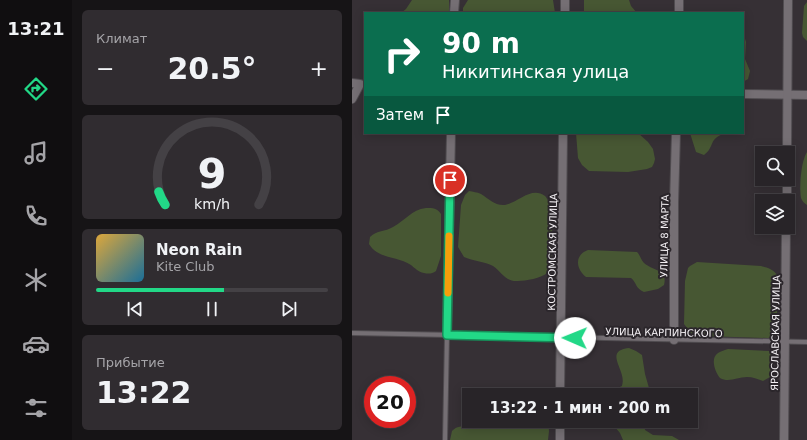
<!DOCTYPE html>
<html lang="ru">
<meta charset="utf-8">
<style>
body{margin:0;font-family:"DejaVu Sans",sans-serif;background:#302c30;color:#f1f3f6;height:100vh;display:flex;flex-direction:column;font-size:15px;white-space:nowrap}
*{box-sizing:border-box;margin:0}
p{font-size:13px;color:#a5a4a8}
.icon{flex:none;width:22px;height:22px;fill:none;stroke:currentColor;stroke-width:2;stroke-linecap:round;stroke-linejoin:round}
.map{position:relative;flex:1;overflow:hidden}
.sheet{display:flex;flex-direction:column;gap:10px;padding:10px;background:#161416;width:280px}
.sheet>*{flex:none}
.top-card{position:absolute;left:12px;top:12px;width:380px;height:122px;border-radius:0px;box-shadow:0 2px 10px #0003,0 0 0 1px #444145;background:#0b6e4f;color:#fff;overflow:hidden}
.tools{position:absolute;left:403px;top:146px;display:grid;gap:8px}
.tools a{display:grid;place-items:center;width:40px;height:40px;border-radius:0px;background:#282428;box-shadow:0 2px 10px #0003,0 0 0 1px #444145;font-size:20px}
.speed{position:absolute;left:12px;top:376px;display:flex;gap:8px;font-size:20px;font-weight:700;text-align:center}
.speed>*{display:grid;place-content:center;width:52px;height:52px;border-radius:50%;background:#282428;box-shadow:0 2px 10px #0003,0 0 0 1px #444145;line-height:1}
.speed .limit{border:6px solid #d22;background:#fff;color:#111}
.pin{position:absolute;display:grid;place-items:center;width:34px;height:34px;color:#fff;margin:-17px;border:2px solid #fff;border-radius:50%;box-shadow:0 1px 4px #0007}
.me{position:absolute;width:44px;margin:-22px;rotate:271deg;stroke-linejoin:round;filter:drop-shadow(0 0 3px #0008)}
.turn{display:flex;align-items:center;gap:14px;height:84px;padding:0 12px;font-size:18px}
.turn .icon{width:52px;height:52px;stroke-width:2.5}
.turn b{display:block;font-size:28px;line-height:34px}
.then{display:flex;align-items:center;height:38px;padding:0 12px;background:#0003;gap:8px;font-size:15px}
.big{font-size:30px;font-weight:700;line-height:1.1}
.sheet .widget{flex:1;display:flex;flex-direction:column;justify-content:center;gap:6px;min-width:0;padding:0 14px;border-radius:6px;background:#302c30}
.sheet .dial{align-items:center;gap:0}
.dial svg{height:104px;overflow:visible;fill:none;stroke:#444145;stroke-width:7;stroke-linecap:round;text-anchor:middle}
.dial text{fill:#f1f3f6;stroke:none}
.song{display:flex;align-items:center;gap:12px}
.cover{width:48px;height:48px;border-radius:6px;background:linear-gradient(135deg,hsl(40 70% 55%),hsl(200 70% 35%))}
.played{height:4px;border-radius:2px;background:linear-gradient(90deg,#22d887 55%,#444145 55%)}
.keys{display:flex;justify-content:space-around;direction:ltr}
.heat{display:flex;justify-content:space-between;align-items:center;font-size:22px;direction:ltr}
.trip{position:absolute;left:110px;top:388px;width:236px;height:40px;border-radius:0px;background:#282428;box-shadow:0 2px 10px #0003,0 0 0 1px #444145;font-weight:700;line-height:40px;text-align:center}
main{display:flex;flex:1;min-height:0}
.tab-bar{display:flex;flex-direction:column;width:72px;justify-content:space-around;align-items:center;background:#100e10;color:#a5a4a8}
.tab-bar .icon{width:28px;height:28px}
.tab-bar .on{color:#22d887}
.tab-bar b{font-size:18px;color:#f1f3f6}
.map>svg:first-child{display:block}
.green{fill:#475733}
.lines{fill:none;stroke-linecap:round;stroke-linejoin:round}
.lane-casing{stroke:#504c50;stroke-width:6}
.street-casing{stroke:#504c50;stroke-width:10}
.lane{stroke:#756f74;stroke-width:4}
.street{stroke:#756f74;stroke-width:8}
.route-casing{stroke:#168c58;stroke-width:10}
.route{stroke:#22d887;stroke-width:7}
.slow{stroke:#f59e0b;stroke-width:7}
.labels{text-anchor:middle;stroke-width:4;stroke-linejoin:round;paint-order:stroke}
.street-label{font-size:10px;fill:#f3eff3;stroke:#2b262b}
</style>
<main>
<nav class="tab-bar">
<b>13:21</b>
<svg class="icon on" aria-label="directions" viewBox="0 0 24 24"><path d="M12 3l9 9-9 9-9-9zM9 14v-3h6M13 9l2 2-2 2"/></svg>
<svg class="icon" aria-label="music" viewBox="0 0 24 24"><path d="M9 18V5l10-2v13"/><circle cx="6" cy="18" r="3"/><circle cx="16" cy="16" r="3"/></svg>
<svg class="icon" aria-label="phone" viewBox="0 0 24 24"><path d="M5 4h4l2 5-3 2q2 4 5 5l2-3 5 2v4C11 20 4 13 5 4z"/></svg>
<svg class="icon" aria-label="climate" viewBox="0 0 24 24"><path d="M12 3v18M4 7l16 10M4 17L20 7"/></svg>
<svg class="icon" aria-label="car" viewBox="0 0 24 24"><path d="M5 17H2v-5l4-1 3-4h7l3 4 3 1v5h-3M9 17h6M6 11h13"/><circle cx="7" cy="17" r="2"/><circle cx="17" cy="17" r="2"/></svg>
<svg class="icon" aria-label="filters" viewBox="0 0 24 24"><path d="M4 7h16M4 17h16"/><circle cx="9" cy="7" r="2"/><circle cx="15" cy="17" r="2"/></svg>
</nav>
<section class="sheet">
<div class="widget"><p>Климат</p>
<div class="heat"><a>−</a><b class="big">20.5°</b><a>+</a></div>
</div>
<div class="widget dial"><svg viewBox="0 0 100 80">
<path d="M14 69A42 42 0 1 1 86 69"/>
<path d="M14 69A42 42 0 0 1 9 59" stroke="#22d887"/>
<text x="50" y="56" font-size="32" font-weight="700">9</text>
<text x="50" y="72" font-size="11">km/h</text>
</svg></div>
<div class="widget">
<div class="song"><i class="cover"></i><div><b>Neon Rain</b><p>Kite Club</p></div></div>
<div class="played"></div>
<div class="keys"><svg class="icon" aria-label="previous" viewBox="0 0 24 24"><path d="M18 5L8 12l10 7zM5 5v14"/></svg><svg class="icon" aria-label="pause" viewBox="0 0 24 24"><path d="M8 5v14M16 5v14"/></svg><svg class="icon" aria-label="next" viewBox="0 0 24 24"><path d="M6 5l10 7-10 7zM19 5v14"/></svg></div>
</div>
<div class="widget"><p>Прибытие</p><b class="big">13:22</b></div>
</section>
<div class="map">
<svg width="455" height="440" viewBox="0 0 455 440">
<rect width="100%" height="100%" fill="#363035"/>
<g class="green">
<path d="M60,0H97V13H49L54,9Z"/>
<path d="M116,0H201L203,13H111V8Z"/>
<path d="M232,0H277L279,6L285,13H232Z"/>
<path d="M455,2V41L451,37L450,33L452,6Z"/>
<path d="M391,32L394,42L393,59L398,71L396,79L391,82Z"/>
<path d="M224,133H286L296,142L301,149L303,159L302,163L300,167L295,169L276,172L237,171L230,165L226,158Z"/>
<path d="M338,133H374C355,139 364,146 352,155L344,152Z"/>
<path d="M455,152V205C452,203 450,201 449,198C447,187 449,161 455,152Z"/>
<path d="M117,191C121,192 125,192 129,194C137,199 143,206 153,205C166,203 179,186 193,196C202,203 203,264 195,273C190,278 173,281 166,281C153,282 150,272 141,266C135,262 120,261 112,257L106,247L109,205L113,195Z"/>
<path d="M74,208C81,208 85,208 89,214V256L84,271C80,274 76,274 72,273C66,272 63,268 59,265C45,256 26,259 17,244L18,237C25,230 33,232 41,227C54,220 59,210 74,208Z"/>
<path d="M236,250L285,252C288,255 289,260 292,263C301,271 316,269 312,285L306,289L292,292C283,288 285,283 279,278L234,277C224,269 222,255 236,250Z"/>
<path d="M345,262L409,266C416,268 421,269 425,275V330L423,336L416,338L351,336L339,333L332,324L333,281L336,268L338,266Z"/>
<path d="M277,348L284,351L290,355L293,374L299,395H254L257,392L270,386C276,371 250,351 277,348Z"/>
<path d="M376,349L417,351C422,358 421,370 418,377L411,381C405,379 401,377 395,377C385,377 377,383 368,378C363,372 358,358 366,353C369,351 373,350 376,349Z"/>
<path d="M144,421H196L197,431L196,440H98L100,431C109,420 131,432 144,421Z"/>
<path d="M258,421H291L293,430L301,435L320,436L327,440H271L268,433Z"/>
</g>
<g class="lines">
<g class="lane-casing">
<g id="lane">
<path d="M0,333L455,342"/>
<path d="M93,440L95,335"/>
</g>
</g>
<g class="street-casing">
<g id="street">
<path d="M102,13L103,0"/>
<path d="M213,13V0"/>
<path d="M327,13V0"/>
<path d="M0,83L8,84L0,99"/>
<path d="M391,94L455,95"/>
<path d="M435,153L436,0"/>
<path d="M435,201V179"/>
<path d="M95,335L99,133"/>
<path d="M322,340V203L324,133"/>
<path d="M208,395L211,133"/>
<path d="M208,440V421"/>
<path d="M432,440L434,227"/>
</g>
</g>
<use href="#lane" class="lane"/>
<use href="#street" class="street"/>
</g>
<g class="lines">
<g class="route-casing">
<path id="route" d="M98,180L95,335L223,338"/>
</g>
<use href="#route" class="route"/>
<path class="slow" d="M96,293L97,236"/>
</g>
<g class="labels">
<g class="street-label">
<text transform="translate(312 236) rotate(-89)" y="4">УЛИЦА 8 МАРТА</text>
<text transform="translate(200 252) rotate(-89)" y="4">КОСТРОМСКАЯ УЛИЦА</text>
<text transform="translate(312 332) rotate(1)" y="4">УЛИЦА КАРПИНСКОГО</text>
<text transform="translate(423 333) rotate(-89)" y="4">ЯРОСЛАВСКАЯ УЛИЦА</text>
</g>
</g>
</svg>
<div class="tools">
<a><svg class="icon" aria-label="search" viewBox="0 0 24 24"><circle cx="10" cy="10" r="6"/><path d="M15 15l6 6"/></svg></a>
<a><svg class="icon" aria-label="layers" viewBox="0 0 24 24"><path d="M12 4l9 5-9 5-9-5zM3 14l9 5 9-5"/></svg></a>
</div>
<div class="speed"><div class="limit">20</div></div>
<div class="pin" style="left:98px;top:180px;background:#d93025"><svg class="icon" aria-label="arrive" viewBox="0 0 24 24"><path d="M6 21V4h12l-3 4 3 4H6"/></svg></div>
<svg class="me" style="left:223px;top:338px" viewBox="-20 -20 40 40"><circle r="19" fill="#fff"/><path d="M0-13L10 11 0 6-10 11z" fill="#22d887"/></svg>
<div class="trip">13:22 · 1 мин · 200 m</div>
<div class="top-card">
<div class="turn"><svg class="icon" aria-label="right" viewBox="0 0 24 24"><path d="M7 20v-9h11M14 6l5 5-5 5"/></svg><div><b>90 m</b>Никитинская улица</div></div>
<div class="then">Затем<svg class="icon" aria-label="arrive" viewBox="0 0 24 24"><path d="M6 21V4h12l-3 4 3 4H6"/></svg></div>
</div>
</div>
</main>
